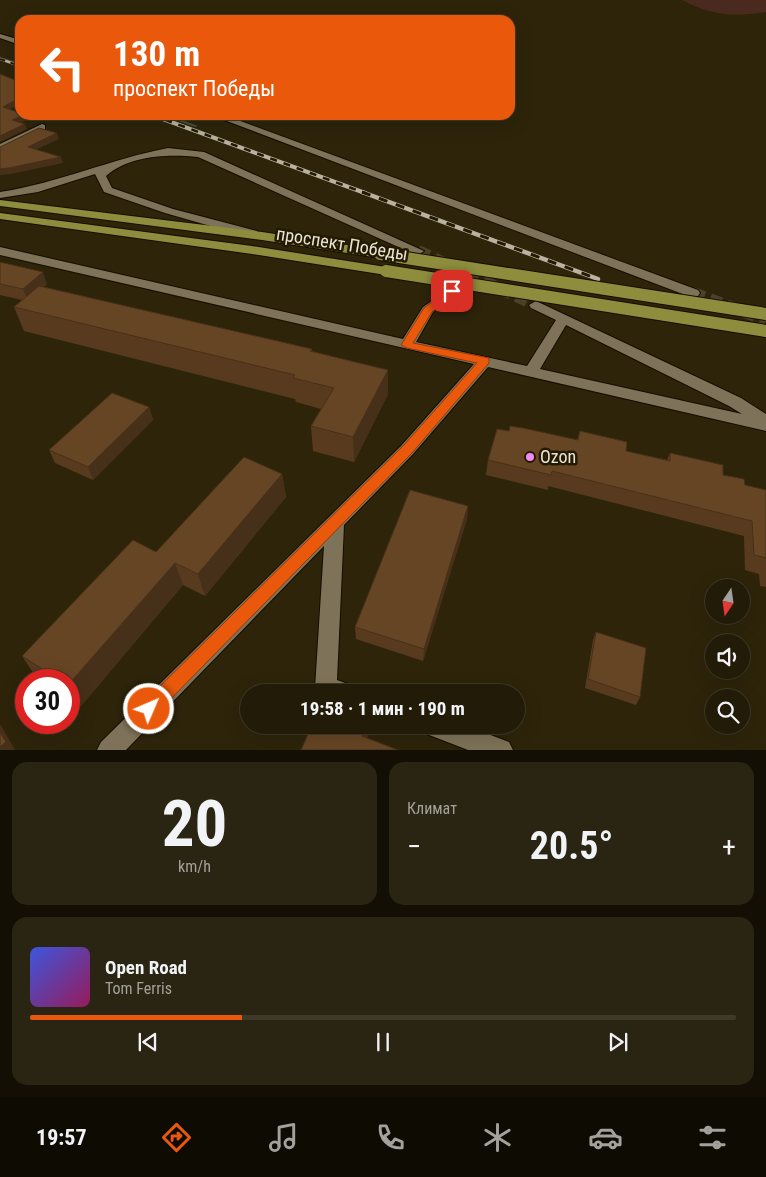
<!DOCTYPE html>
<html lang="ru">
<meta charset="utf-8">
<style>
body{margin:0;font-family:"Roboto Condensed",sans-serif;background:#2a2412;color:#f1f3f6;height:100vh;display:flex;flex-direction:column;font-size:19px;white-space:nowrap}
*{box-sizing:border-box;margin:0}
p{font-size:16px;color:#a2a19c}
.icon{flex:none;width:28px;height:28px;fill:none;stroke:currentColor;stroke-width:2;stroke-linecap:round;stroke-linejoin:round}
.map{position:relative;height:750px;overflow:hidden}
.sheet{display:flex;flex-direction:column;gap:12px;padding:12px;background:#130f04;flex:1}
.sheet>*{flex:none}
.guide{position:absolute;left:15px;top:15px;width:500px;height:105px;border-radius:15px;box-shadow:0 5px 20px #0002,0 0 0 1px #3f3929;background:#ea580c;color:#fff;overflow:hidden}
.needle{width:32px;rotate:193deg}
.fabs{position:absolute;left:705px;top:579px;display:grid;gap:10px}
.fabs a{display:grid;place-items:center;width:45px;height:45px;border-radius:50%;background:#221b08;box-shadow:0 5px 20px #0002,0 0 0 1px #3f3929;font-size:25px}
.speed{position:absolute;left:15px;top:669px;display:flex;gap:10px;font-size:25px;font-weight:700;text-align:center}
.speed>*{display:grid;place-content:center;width:65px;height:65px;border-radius:50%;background:#221b08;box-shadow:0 5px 20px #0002,0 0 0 1px #3f3929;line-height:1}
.speed .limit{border:8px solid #d22;background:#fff;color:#111}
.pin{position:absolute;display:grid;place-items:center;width:42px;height:42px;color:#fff;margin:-21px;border-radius:10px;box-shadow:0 2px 8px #0006}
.me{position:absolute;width:55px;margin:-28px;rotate:45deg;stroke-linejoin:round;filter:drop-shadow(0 0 4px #0008)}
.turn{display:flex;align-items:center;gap:18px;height:105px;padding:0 15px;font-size:22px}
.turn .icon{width:65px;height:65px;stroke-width:2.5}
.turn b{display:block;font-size:35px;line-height:42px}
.big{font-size:38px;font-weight:700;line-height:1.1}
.sheet .widget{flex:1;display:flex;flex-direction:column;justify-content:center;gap:8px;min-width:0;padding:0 18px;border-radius:15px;background:#2a2412}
.sheet .dial{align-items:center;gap:0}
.dial b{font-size:65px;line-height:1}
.song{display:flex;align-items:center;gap:15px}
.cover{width:60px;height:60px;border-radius:8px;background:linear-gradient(135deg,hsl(230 70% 55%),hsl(330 70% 35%))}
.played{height:5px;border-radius:2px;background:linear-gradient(90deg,#ea580c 30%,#3f3929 30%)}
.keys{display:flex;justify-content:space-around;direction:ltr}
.heat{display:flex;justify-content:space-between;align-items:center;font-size:28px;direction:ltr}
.sheet .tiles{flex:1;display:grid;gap:12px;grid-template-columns:1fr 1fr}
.widget:last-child{grid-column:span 2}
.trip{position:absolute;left:240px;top:684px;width:285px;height:50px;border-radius:25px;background:#221b08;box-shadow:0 5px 20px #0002,0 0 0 1px #3f3929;font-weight:700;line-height:50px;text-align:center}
.menu{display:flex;height:80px;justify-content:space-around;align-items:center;background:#0e0b03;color:#a2a19c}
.menu .icon{width:35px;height:35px}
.menu .selected{color:#ea580c}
.menu b{font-size:22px;color:#f1f3f6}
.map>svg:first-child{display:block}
.green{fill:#4a2a1f}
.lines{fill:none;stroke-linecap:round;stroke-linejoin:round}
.stream{fill:#465140;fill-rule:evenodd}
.minor-tunnel{stroke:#494128;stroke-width:12;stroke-dasharray:12 6;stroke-linecap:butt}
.minor-casing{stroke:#160d00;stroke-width:2}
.major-casing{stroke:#160d00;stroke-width:2}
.minor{fill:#7e7358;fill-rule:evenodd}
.major{fill:#8d8d3d;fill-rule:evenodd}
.rail-far2-casing{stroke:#b9b2a0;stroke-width:2.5}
.rail-far1-casing{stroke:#b9b2a0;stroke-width:4}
.rail-casing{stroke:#b9b2a0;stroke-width:4.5}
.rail-far2{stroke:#241a02;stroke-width:2;stroke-dasharray:5.5;stroke-linecap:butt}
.rail-far1{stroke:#241a02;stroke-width:2.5;stroke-dasharray:7;stroke-linecap:butt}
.rail{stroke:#241a02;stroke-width:3;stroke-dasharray:9;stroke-linecap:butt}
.major-bridge-casing{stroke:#160d00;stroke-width:14;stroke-linecap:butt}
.major-bridge{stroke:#8d8d3d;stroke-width:12}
.wall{fill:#583b1f}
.shaded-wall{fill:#473019}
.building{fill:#664524;stroke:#473019}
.route{fill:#ea580c;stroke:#983908}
.poi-dot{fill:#f18af4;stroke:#241a02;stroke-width:2}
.labels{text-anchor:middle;stroke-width:5;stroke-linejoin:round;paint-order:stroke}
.street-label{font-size:18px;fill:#e9e3d4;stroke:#241a02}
.poi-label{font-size:18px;fill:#e9e3d4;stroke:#241a02;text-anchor:start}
</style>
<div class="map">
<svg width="766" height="750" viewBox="0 0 766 750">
<rect width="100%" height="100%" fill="#2d240a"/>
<path class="green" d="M682,0H766V12C733,17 712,16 682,0Z"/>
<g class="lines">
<g class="stream">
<path d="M0,57L20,63V65L0,59Z"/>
<path d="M162,115H168L198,126L195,127Z"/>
</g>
<g class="minor-tunnel">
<path d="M418,251L536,305"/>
<path d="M693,293L766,320"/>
</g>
<g class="minor-casing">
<g id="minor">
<path d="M0,34L20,40V45L0,38Z"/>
<path d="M211,115H224L698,290L700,293L698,296H688Z"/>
<path d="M42,124L45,125V129L0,151V144Z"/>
<path d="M168,148L204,152L424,251L418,255L414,254L198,157C168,154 130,155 106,176L112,188L173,209L257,231V237H249L165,213L104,192L95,174L38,192L0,198V192C58,183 111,159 168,148Z"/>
<path d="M0,247L403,339L423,307L452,287L459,291L433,312L416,342L527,366L556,320L531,308L529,305L536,301L741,398L766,414V431L488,367L413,454L344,525L337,680L348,684L351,692H317L315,688L324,546L126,750H97L101,742L401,446L474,364L0,255ZM566,325L729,406L742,414L540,369Z"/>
<path d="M421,725H464L509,742L513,750H468L424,733Z"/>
</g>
</g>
<g class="major-casing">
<g id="major">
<path d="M0,200L262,232L380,250L386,254L380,258L262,240L0,206Z"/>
<path d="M0,213L252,246L386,267L392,271L386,275L252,254L0,219Z"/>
</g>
</g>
<use href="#minor" class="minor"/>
<use href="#major" class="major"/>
<g class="rail-far2-casing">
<path id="rail-far2" d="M0,59L20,66"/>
</g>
<g class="rail-far1-casing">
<path id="rail-far1" d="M152,115L365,193"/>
</g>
<g class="rail-casing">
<path id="rail" d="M362,192L598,279"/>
</g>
<use href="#rail-far2" class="rail-far2"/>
<use href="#rail-far1" class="rail-far1"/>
<use href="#rail" class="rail"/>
<g class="major-bridge-casing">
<g id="major-bridge">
<path d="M380,254L766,314"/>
<path d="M386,271L766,331"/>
</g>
</g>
<use href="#major-bridge" class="major-bridge"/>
</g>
<g class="wall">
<path d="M0,262L47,284L44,287L312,349V352L388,370V394L354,462L313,451L311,426L321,409L296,402L295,399L24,331L14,307L22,300L0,295Z"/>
<path d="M149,407L153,420L93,480L55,463L49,450Z"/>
<path d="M509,431L577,440L580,431L626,451L667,460L670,453L723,475L745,485L766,490V587L760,586L759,574L745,570L744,536L548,486V490L486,475L488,460Z"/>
<path d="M282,474L286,497L205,596L183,585L81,706L69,698V680H41L36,677L22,656L156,552Z"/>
<path d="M468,506L467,519L423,661L356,639L355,627Z"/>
<path d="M596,632L640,697L636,705L585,688L593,640Z"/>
</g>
<g class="shaded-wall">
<path d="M20,98V104L4,112L3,107Z"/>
<path d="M24,115H26L27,120L14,125L12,120Z"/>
<path d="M25,124L27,129L0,142V136Z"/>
<path d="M57,133L59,139L29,153L28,147Z"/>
<path d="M61,157L63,163L11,174L0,175V169Z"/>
<path d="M43,272L47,284L28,302L23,289Z"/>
<path d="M388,370V394L354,462L353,437Z"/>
<path d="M149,407L153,420L93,480L88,467Z"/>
<path d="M282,474L286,497L205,596L198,574Z"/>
<path d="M468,506L467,519L423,661L424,649Z"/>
<path d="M175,563L183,585L81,706L69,687V684Z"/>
<path d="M0,724L15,750H0Z"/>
<path d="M366,725H372L363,750L362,736Z"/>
</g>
<g class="building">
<path d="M0,74L20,82V98L3,107L20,113V115H24L12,120L25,124L0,136Z"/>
<path d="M39,128L57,133L28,147L61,157L9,168L0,169V147Z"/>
<path d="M0,262L43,272L23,289L0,284Z"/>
<path d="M39,286L312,349L310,351L388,370L353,437L311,426L334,388L293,378L295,375L14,307Z"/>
<path d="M112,393L149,407L88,467L49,450Z"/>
<path d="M510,426L523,428L578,440L580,431L627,442L626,451L670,461V453L723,465V475L744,479L745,485L766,490V558L754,555L752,521L552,471L551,475L488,460L497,429L509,431Z"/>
<path d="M244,457L282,474L198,574L175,563L69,684V680H59L22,656L133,540L156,552Z"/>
<path d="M410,490L468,506L424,649L355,627Z"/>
<path d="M596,632L646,648L640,697L588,679Z"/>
<path d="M312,725H366L362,736L398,750H301Z"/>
<path d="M0,732L6,742L0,747Z"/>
</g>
<path class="route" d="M449,289L457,291L432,312L413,343L489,358V363L412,453L155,715L149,718L143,715L140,709L143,703L403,446L477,363L407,348L401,345L424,308Z"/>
<circle class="poi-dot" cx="530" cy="457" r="5"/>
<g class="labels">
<g class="street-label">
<text transform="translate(342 244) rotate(9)" y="6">проспект Победы</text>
</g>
<g class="poi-label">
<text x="540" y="463">Ozon</text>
</g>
</g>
</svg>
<div class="fabs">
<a><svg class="needle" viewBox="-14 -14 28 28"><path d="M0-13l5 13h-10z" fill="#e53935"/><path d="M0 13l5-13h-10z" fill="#a2a19c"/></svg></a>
<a><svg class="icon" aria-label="sound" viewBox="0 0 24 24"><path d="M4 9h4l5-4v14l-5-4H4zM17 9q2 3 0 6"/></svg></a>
<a><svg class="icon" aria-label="search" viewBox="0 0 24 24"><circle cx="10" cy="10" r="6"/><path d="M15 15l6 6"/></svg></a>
</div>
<div class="speed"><div class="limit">30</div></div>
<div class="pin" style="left:452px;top:291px;background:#d93025"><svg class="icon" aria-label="arrive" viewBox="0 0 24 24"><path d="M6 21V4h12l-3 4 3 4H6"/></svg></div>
<svg class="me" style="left:149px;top:709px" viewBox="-20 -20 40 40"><circle r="17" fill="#ea580c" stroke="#fff" stroke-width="3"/><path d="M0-11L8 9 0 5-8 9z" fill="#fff"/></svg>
<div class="trip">19:58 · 1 мин · 190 m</div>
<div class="guide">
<div class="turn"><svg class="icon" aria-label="left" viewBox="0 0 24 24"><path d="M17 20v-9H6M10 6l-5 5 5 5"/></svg><div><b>130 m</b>проспект Победы</div></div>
</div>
</div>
<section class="sheet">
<div class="tiles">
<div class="widget dial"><b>20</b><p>km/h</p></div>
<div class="widget"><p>Климат</p>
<div class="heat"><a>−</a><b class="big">20.5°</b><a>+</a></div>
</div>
<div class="widget">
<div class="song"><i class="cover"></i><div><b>Open Road</b><p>Tom Ferris</p></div></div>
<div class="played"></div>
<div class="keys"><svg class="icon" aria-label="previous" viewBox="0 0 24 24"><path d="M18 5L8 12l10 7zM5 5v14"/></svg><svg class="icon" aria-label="pause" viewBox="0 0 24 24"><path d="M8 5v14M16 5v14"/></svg><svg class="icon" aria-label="next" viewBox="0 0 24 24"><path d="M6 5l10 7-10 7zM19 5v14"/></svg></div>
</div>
</div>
</section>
<nav class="menu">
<b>19:57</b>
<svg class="icon selected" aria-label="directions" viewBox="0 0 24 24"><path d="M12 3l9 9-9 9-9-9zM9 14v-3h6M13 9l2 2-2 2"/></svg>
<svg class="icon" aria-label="music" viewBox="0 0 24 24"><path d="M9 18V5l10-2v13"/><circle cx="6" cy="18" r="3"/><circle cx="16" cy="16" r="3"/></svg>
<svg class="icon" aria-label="phone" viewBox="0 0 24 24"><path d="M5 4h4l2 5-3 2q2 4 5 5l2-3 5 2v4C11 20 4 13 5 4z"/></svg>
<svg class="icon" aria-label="climate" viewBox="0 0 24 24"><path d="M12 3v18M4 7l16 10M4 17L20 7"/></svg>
<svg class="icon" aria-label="car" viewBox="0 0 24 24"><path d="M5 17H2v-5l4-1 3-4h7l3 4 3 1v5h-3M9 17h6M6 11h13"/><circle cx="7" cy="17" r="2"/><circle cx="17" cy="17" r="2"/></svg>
<svg class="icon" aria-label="filters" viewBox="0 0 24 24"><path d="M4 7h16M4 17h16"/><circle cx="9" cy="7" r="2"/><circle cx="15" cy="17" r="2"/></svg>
</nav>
